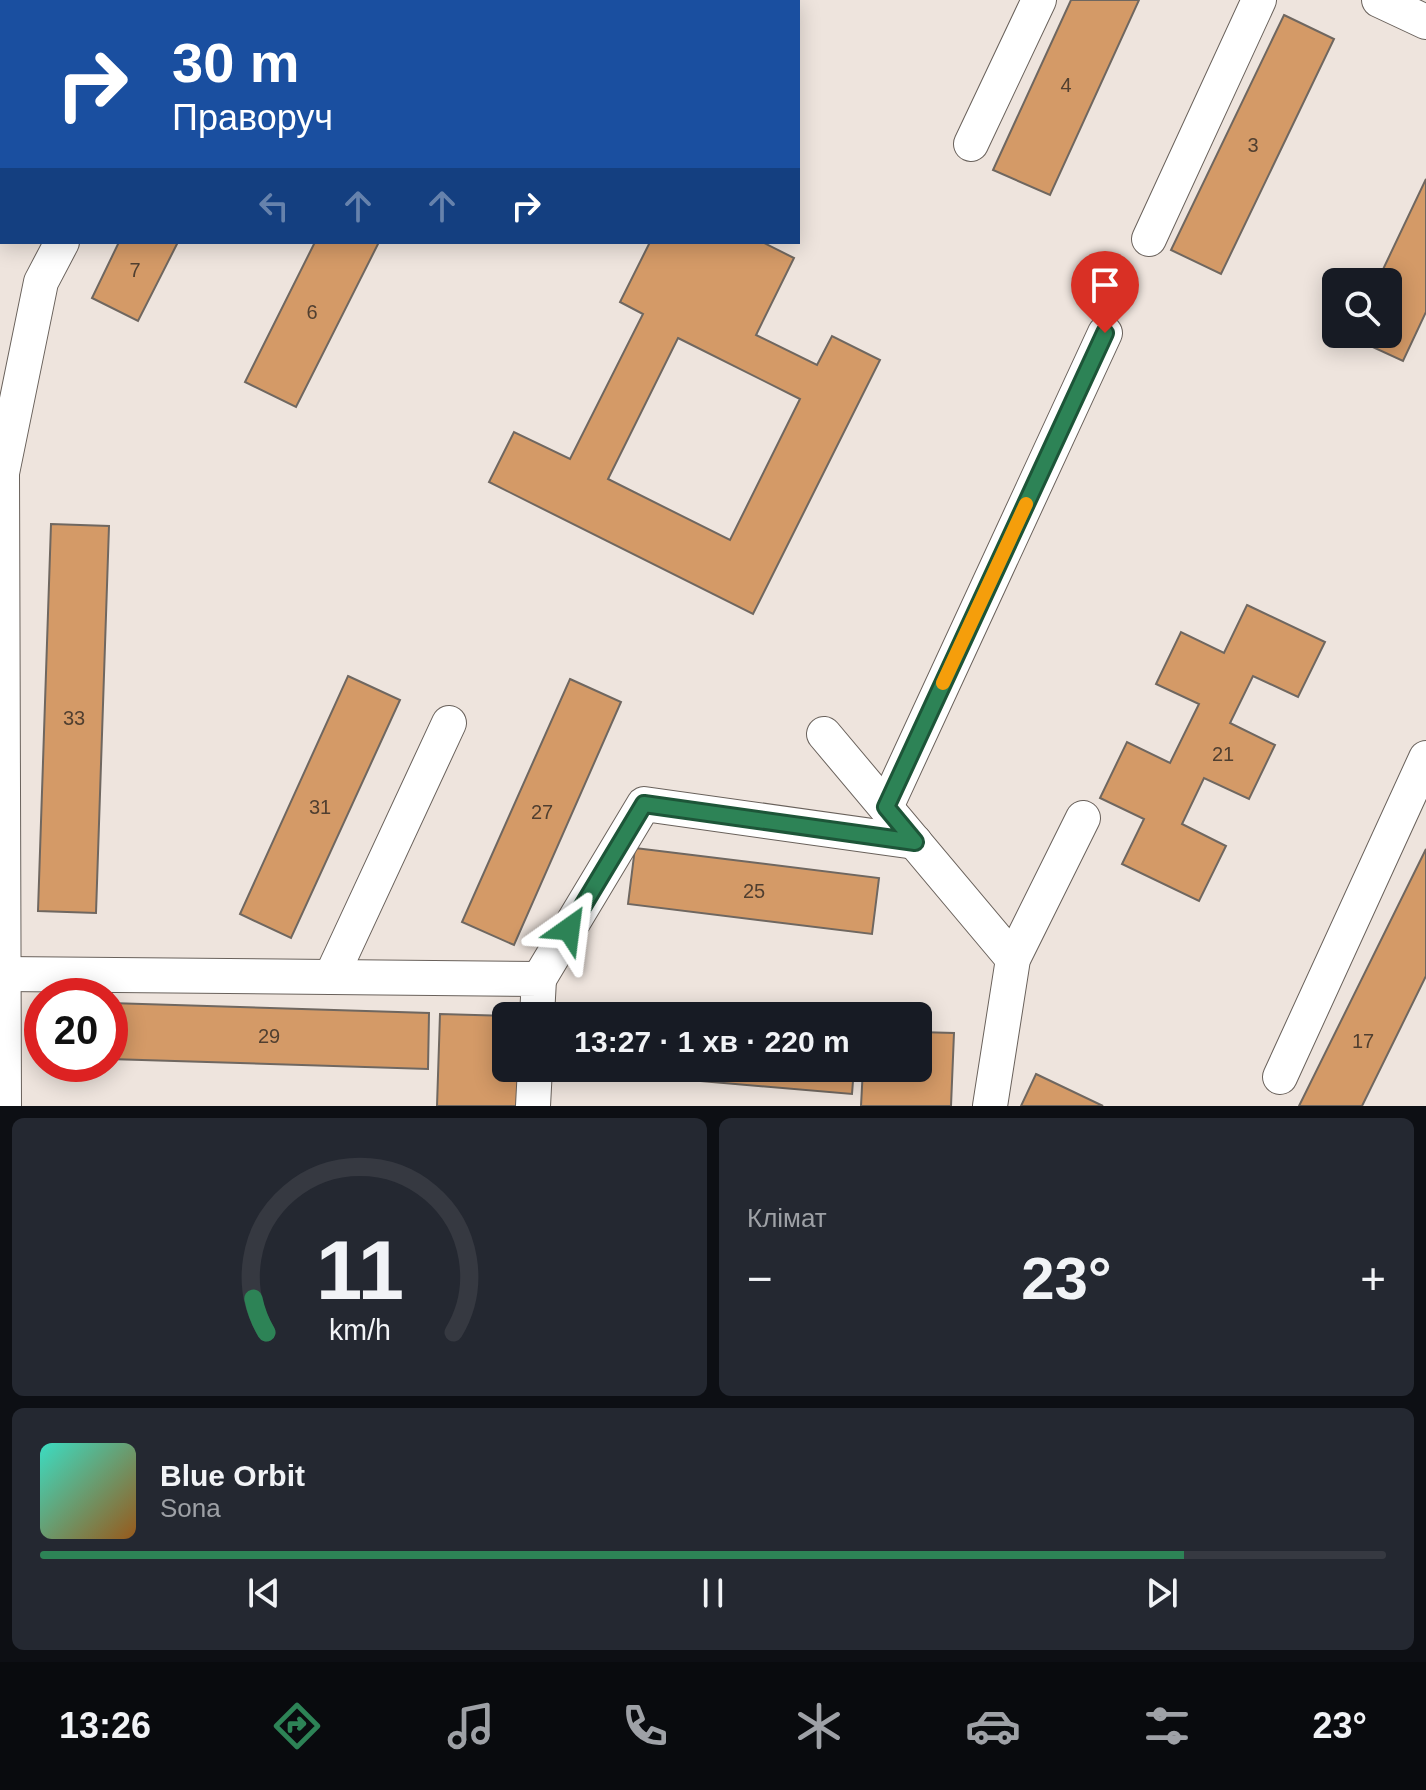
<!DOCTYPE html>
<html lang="uk">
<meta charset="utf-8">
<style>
body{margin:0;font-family:Arial,sans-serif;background:#242831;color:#f1f3f6;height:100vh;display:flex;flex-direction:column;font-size:30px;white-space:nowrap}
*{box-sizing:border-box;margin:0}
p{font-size:26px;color:#9ea1a6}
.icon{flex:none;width:44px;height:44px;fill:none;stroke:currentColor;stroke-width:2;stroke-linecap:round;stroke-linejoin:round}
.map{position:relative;height:1106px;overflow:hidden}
.drawer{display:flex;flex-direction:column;gap:12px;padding:12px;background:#0d0f14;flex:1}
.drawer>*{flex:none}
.banner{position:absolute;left:0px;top:0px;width:800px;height:244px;box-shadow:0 4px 20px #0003;background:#1a4fa0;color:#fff;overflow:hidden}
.tools{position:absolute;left:1322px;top:268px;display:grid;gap:16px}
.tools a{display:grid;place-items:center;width:80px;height:80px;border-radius:12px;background:#171b24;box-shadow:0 4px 20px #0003;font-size:40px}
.speed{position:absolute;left:24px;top:978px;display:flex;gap:16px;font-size:40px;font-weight:700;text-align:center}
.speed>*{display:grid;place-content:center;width:104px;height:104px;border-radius:50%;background:#171b24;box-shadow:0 4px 20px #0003;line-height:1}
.speed .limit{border:12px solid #d22;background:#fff;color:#111}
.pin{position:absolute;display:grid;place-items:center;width:68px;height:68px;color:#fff;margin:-82px -34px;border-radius:50% 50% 50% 0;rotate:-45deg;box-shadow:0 0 8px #0007}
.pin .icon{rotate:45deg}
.me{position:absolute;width:88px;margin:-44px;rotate:31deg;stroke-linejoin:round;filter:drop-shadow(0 0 6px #0008)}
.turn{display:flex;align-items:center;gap:28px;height:168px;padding:0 40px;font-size:36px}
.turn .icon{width:104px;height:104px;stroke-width:2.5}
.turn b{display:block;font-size:56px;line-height:68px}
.lanes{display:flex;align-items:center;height:76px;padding:0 40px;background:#0003;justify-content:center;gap:40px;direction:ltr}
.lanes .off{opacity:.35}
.big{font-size:60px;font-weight:700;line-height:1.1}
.drawer .tile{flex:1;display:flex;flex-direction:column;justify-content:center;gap:12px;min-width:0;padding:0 28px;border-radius:12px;background:#242831}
.drawer .dial{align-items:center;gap:0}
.dial svg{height:208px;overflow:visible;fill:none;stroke:#363941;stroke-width:7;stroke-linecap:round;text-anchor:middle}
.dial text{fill:#f1f3f6;stroke:none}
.song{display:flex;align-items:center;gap:24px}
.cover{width:96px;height:96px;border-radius:12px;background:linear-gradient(135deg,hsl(170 70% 55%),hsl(30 70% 35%))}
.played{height:8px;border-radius:4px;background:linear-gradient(90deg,#2d8356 85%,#363941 85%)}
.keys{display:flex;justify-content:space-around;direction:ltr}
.heat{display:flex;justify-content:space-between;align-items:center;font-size:44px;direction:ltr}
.drawer .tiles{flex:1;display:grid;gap:12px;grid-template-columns:1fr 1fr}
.tile:last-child{grid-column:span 2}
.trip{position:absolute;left:492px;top:1002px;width:440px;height:80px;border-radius:12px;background:#171b24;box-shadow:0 4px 20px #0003;font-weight:700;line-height:80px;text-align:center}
.tab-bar{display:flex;height:128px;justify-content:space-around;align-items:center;background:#090b0e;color:#9ea1a6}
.tab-bar .icon{width:56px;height:56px}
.tab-bar .selected{color:#2d8356}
.tab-bar b{font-size:36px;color:#f1f3f6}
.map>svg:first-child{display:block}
.building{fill:#d49a67;stroke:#6f6760;stroke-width:2;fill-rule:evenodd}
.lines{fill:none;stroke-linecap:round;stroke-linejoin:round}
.minor-casing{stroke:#69615b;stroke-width:36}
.minor{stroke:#fff;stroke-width:34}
.route-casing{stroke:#1d5538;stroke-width:20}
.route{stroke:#2d8356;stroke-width:14}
.slow{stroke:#f59e0b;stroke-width:14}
.labels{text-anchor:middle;stroke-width:7;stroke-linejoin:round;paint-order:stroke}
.number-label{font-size:20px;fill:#503f30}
</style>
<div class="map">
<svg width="1426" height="1106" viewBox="0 0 1426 1106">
<rect width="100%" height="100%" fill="#eee4dd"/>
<g class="building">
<path d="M1071,0H1139L1050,195L993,170Z"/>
<path d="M1284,15L1334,39L1221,274L1171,250Z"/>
<path d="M1426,179V312L1403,361L1351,337L1353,334H1388V282H1377Z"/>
<path d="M119,242H178L138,321L92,298Z"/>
<path d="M315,242H379L296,407L245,382Z"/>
<path d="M650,242H762L794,258L756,335L817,365L832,336L880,360L753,614L489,482L514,432L570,459L643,314L620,302ZM678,338L800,399L730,540L608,479Z"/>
<path d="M51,524L109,526L96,913L38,911Z"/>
<path d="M1247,605L1325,642L1298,697L1253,676L1230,723L1275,745L1249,799L1204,778L1182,824L1226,846L1199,901L1122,864L1144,819L1100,798L1127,742L1170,763L1199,704L1156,684L1181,632L1224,653Z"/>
<path d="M348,676L400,700L291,938L240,914Z"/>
<path d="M570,679L621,702L514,945L462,922Z"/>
<path d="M635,848L879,878L872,934L628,904Z"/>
<path d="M1426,849V976L1362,1106H1299Z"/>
<path d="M38,1001H42V1057H36Z"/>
<path d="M110,1003L429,1013L428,1069L110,1059Z"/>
<path d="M440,1014L510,1016H506V1068H523L522,1106H437Z"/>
<path d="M918,1032L954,1033L951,1106H861L863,1068H918Z"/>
<path d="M610,1068H854L852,1094L609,1073Z"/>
<path d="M1036,1074L1103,1106H1021Z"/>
</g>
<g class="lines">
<g class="minor-casing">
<g id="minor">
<path d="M1379,0L1426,22"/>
<path d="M184,2L185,0"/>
<path d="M971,144L1039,0"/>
<path d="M1149,239L1259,0"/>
<path d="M824,734L1013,959"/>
<path d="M886,807L1105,333"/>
<path d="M4,974L539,979L537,1016"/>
<path d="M331,977L449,723"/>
<path d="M539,979L644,804L915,842"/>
<path d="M1280,1077L1426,758"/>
<path d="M4,1106L2,473L41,282L62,242"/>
<path d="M533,1106L535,1068"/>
<path d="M990,1106L1013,959L1083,818"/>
</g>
</g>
<use href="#minor" class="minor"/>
</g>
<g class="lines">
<g class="route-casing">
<path id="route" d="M569,929L644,804L915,842L886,807L1105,333"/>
</g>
<use href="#route" class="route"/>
<path class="slow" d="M943,683L1026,504"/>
</g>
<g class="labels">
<g class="number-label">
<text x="1066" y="92">4</text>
<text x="1253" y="152">3</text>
<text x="135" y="277">7</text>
<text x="312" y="319">6</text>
<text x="74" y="725">33</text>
<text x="1223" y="761">21</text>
<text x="320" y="814">31</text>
<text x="542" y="819">27</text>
<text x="754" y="898">25</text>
<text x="269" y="1043">29</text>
<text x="1363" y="1048">17</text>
</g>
</g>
</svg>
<div class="tools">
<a><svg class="icon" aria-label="search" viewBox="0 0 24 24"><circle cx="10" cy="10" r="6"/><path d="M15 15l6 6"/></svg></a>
</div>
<div class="speed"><div class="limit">20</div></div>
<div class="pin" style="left:1105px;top:333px;background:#d93025"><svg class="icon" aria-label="arrive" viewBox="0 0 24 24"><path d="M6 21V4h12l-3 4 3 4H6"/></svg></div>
<svg class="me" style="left:569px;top:929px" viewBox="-20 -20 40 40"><path d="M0-17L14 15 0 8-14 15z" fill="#2d8356" stroke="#fff" stroke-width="4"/></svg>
<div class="trip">13:27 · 1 хв · 220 m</div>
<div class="banner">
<div class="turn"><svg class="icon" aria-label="right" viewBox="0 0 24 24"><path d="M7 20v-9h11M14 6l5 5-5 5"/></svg><div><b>30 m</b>Праворуч</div></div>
<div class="lanes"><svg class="icon off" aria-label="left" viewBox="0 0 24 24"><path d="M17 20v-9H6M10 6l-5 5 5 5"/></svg><svg class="icon off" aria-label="ahead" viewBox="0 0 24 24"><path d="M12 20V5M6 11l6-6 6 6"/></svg><svg class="icon off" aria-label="ahead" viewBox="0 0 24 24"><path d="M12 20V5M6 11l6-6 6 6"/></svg><svg class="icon" aria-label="right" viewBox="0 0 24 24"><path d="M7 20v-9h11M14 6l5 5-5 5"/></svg></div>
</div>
</div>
<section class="drawer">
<div class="tiles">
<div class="tile dial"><svg viewBox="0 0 100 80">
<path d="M14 69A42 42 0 1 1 86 69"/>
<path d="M14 69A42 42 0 0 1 9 56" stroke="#2d8356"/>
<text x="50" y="56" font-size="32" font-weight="700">11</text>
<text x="50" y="72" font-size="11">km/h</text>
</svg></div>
<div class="tile"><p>Клімат</p>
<div class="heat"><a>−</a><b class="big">23°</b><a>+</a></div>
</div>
<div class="tile">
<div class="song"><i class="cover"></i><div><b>Blue Orbit</b><p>Sona</p></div></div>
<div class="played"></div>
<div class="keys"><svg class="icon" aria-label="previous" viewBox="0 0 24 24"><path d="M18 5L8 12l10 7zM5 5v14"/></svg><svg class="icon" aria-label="pause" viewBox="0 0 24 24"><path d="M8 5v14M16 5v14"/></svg><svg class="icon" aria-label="next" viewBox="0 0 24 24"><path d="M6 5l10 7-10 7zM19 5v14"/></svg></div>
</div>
</div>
</section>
<nav class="tab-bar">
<b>13:26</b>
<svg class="icon selected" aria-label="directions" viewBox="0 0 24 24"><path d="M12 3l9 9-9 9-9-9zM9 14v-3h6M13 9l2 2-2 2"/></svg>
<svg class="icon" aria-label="music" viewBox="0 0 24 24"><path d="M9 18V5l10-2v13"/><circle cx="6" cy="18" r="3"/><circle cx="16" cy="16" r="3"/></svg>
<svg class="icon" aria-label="phone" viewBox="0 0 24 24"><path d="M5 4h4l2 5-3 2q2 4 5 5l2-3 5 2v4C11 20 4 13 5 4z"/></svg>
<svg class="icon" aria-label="climate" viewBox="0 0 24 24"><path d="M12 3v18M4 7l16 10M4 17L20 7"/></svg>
<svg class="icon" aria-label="car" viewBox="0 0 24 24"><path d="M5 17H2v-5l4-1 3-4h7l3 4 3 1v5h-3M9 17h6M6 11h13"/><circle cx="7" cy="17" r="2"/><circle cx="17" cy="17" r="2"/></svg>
<svg class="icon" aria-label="filters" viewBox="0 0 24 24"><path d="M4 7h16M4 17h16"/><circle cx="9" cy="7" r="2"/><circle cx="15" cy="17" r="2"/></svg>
<b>23°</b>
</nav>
